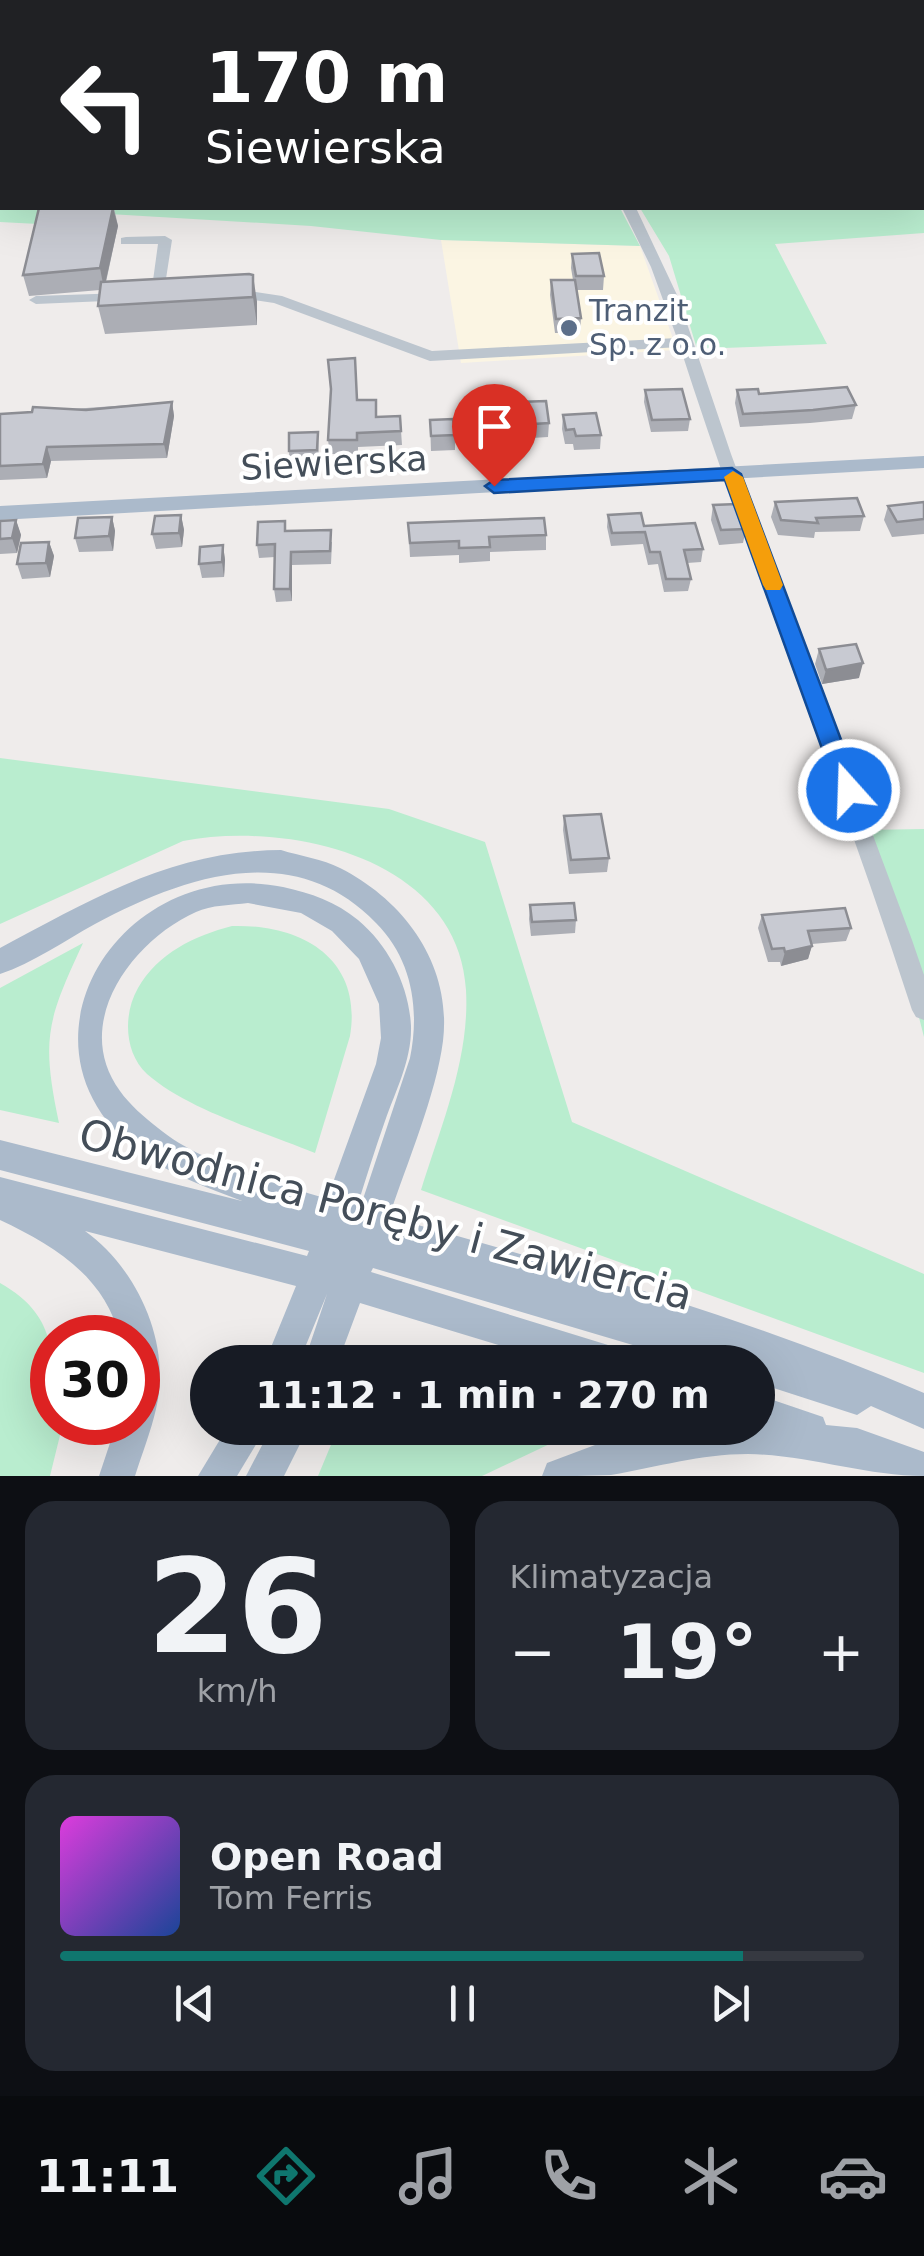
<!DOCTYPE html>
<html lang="pl">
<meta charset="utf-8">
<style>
body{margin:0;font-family:"DejaVu Sans",sans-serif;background:#242831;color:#f1f3f6;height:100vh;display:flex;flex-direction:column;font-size:38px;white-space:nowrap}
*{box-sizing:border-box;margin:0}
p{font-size:32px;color:#9ea1a6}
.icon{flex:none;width:55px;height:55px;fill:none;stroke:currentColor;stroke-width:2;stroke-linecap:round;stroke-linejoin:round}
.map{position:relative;height:1476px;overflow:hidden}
.drawer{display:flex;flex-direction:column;gap:25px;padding:25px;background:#0d0f14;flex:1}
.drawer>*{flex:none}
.hud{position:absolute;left:0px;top:0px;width:925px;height:210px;box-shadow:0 10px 40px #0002;background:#202124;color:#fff;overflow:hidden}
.speed{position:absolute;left:30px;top:1315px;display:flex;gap:20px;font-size:50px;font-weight:700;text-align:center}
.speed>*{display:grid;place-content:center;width:130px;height:130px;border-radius:50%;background:#171b24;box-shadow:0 10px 40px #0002;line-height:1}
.speed .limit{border:15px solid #d22;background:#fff;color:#111}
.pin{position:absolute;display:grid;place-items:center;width:85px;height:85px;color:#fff;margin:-102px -42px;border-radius:50% 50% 50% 0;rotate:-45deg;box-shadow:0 0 10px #0007}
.pin .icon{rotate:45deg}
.me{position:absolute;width:110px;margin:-55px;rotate:340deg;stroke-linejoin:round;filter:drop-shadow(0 0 8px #0008)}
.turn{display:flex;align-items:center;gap:35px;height:210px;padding:0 40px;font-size:45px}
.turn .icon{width:130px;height:130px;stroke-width:2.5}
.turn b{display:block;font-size:70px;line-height:85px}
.big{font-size:75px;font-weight:700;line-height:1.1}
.drawer .tile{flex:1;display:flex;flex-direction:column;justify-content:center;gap:15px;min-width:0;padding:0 35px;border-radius:30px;background:#242831}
.drawer .dial{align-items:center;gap:0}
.dial b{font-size:130px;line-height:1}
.song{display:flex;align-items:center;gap:30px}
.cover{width:120px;height:120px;border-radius:15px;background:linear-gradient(135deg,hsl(300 70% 55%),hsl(220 70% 35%))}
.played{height:10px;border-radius:5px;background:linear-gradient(90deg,#0f766e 85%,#363941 85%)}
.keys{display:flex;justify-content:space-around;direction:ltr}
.heat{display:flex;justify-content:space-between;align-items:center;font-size:55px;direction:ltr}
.drawer .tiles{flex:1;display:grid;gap:25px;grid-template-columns:1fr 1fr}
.tile:last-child{grid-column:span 2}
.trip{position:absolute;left:190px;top:1345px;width:585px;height:100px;border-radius:50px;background:#171b24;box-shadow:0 10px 40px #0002;font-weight:700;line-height:100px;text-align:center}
.menu{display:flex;height:160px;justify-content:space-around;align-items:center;background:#090b0e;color:#9ea1a6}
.menu .icon{width:70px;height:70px}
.menu .active{color:#0f766e}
.menu b{font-size:45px;color:#f1f3f6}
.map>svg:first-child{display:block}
.commercial{fill:#fbf5e3}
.green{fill:#b9edcf}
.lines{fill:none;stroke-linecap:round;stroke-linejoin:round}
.minor{fill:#bcc5ce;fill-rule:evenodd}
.major{fill:#abbacb;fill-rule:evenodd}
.wall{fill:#acaeb5}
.shaded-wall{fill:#8c8d93}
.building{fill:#c8cad2;stroke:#8c8d93;stroke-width:2.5}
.route{fill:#1a73e8;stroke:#114b97;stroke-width:2.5}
.slow{fill:#f59e0b}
.service-dot{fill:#5c6f8a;stroke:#fff;stroke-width:4}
.labels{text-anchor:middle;stroke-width:8;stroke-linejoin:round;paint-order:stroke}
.far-service-label{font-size:30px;fill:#4e5e75;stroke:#fff;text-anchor:start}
.street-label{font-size:35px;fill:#444e59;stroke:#fff}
.near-street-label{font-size:42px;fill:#444e59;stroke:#fff}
</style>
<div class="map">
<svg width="924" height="1476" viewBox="0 0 924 1476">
<rect width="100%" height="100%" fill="#efeceb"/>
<path class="commercial" d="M441,240L640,246L677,350L461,363Z"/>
<g class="green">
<path d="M0,0L164,2H2V208H620L640,246L441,240L311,226L42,210L38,224L0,222Z"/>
<path d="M271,0H924V233L775,244L827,344L697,349L669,256L640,208H922V2H269Z"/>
<path d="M0,758L389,809L485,842L572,1122L924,1274V1373L421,1190C441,1126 470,1058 466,990C458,857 288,821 183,841L0,924Z"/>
<path d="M924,829V1037L889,900L864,830Z"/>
<path d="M232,926C301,924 363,958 350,1036L315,1153C264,1132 188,1110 147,1074C124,1053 123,1014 138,988C158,953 194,936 232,926Z"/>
<path d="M83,943C47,1021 41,1038 59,1123L0,1110V988Z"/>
<path d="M0,1283C62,1318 52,1361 52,1422L63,1423L50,1476H0Z"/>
<path d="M338,1428H599L556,1441L482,1476H318Z"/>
</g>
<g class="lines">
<g class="minor">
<path d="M166,0H188L189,2H168Z"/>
<path d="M622,208H636L678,297L731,454L912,940L924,975V1020L916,1017L912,1010C840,787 752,570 680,347L430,361L274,303L228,296L221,292L228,288L282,296L432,351L677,338L651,267Z"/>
<path d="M126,237L165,236L172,240L163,298L151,295L158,244H121V238Z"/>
<path d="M124,293L131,297L129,300L36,304L29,300L36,296Z"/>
</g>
<g class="major">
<path d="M924,456V468L0,520V506Z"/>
<path d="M281,850C300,856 323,859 340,868C405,901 452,965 443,1041C436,1095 407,1163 389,1217C570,1267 751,1319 924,1393V1429L871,1406L857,1415L758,1383V1362H690L373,1268L371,1272L608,1345L620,1350L625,1362H554L360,1303L338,1362H304L327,1294L299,1362H265L296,1286L85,1231C138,1269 172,1345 156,1409C151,1431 142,1454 135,1476H99L117,1422H138V1338H120C105,1276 53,1245 0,1220V1177L307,1256L309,1251L0,1170V1140L242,1201C208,1188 170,1174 140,1153C0,1048 119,854 283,887C311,893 336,902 358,920C389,946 409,986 411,1026C412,1059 396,1090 385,1121C375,1149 366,1178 357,1207L360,1208L410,1058C420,1009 412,959 376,923C294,838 185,876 95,924C64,941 33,963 0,974V948C95,898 171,851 281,850ZM248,903L301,913L332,931L359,959L379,1004L381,1038L376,1064L327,1199C275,1183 200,1163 158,1128C145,1118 129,1104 120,1091C70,1023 133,940 196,912C211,905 232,905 248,903Z"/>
<path d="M758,1395L823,1417L826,1425L857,1428L924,1452V1476C865,1476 808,1455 748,1454C700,1454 658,1467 611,1475C589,1476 564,1476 542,1476L547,1463L611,1439L658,1428H758Z"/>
<path d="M227,1428H266L237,1476H198Z"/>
<path d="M271,1428H308L284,1476H246Z"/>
</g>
</g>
<g class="wall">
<path d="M63,208H114L118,226L106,282L249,274L257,302V325L105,334L98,306L100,290L29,296L23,275Z"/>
<path d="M572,254L604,276L603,290H577L581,318L580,333H555L550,295L551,280H573L571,268Z"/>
<path d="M645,390L690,419L688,431L651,432L644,402Z"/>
<path d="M737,390L759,394L856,405L852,419L810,423L740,427L735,403Z"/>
<path d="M357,400L376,417L400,416L402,445L358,447V454H330L328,440Z"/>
<path d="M172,402L174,416L167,458L51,461L47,478L0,480V414Z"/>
<path d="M518,402L549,423L548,437L469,442L467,409L518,408Z"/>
<path d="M563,415L601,435L600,449L574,450L573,444H565L562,429Z"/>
<path d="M430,420L455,435V450L431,451Z"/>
<path d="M318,432L319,465L290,466L289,451Z"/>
<path d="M775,502L864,516L860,531L815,532L814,538L778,535L771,517Z"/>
<path d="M924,502V534L892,537L884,520L888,506Z"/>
<path d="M713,505L746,529L743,543L719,545L711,520Z"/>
<path d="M181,515L184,530L182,547L156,549L152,534Z"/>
<path d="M608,515L644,526L703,549L701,562L687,563L691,579L688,591L664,592L658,564L648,565L643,544L611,546L607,527Z"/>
<path d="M112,517L115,531L113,551L79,552L75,538Z"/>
<path d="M16,520L21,535L17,553L0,554V521Z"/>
<path d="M408,523L546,535V550L490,552V561L459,563V555L410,557Z"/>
<path d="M286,531L332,542L331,564L292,565V601L276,602L274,589L275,557L259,558L257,545Z"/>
<path d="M49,542L54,556L50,577L22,579L17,564Z"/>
<path d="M223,545L225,560L224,577L202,578L199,564Z"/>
<path d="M819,649L859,678L822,684L815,664Z"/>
<path d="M564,816L609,858L607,872L569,874L563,830Z"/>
<path d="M530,905L576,920L575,933L531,936L529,919Z"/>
<path d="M762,915L851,928L846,941L812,944L808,959L781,966L780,962H768L758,928Z"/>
</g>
<g class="shaded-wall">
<path d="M113,208L118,226L104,289L100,268Z"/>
<path d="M253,275L257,302V325L253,297Z"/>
<path d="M172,402L174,416L167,458L164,444Z"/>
<path d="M47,447L51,461L47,478L43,464Z"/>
<path d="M181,515L184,530L182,547L179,533Z"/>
<path d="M112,517L115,531L113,551L109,536Z"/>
<path d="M16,520L21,535L17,553L12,538Z"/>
<path d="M49,542L54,556L50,577L46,563Z"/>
<path d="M223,545L225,560L224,577L222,562Z"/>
<path d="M291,552L292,565V601L290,589Z"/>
<path d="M863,663L859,678L822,684L826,670Z"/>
<path d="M812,946L808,959L781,966L785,952Z"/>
</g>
<g class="building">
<path d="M39,208H113L100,268L23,275Z"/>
<path d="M599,253L604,276H576L572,254Z"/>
<path d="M249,274L253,275V297L98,306L101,282Z"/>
<path d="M551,280H575L581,318L556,319Z"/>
<path d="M355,358L357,400H376V417L400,416L401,431L357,433V440H328L331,389L328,360Z"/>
<path d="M847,387L856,405L813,410L743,414L737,390L758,389L759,394Z"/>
<path d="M682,389L690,419L652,420L645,390Z"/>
<path d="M546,401L549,423L469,428L467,409L519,408L518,402Z"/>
<path d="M172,402L164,444L47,447L43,464L0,466V414L32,412L33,407L86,410Z"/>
<path d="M596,413L601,435L576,436L574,429L566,430L563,415Z"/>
<path d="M453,419L455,435L431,436L430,420Z"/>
<path d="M318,432L317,450L289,451V433Z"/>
<path d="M857,498L864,516L816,518L818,523L781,520L775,502Z"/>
<path d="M924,502V519L897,522L888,506Z"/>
<path d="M737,504L746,529L721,530L713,505Z"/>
<path d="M641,513L644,526L695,523L703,549L684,550L691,579H666L660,552H650L645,532L612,533L608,515Z"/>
<path d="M181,515L179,533L152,534L155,516Z"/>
<path d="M112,517L109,536L75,538L78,518Z"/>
<path d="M544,518L546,535L489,537L490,547L459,548V541L410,543L408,523Z"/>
<path d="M16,520L12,538L0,539V521Z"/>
<path d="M285,521V531L331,530L330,551L291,552L290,589H274L275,544L257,545L258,522Z"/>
<path d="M49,542L46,563L17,564L21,543Z"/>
<path d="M223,545L222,562L199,564L200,547Z"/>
<path d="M856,644L863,663L826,670L819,649Z"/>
<path d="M601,814L609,858L571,860L564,816Z"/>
<path d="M574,903L576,920L532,922L530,905Z"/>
<path d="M845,908L851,928L808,931L812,946L785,952L784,948L772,949L762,915Z"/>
</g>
<path class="route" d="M732,468L741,474L860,790L857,796L849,799L837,790L725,480L494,493L485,486L494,480Z"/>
<path class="slow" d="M733,471L743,477L783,585L780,590H766L763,585L724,477Z"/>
<circle class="service-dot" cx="569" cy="328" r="10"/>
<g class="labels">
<g class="far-service-label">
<text x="589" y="321">Tranzit<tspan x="589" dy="34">Sp. z o.o.</tspan></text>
</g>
<g class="street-label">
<text transform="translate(334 463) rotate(-3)" y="12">Siewierska</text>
</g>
<g class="near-street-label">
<text transform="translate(386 1214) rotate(15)" y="15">Obwodnica Poręby i Zawiercia</text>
</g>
</g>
</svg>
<div class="speed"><div class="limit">30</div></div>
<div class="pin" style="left:494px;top:486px;background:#d93025"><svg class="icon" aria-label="arrive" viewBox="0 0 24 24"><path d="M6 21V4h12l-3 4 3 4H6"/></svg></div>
<svg class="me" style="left:849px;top:790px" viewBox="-20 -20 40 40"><circle r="17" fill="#1a73e8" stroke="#fff" stroke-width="3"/><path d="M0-11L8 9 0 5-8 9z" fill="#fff"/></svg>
<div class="trip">11:12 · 1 min · 270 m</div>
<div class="hud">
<div class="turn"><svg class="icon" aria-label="left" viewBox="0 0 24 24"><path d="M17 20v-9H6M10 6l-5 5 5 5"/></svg><div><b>170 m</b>Siewierska</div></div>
</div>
</div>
<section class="drawer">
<div class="tiles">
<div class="tile dial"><b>26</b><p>km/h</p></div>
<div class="tile"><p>Klimatyzacja</p>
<div class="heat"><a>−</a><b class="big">19°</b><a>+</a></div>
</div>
<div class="tile">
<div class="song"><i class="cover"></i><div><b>Open Road</b><p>Tom Ferris</p></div></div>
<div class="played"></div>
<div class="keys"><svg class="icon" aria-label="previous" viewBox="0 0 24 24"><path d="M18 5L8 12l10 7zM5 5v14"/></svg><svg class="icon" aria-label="pause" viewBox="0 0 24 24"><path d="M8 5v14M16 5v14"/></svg><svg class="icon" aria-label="next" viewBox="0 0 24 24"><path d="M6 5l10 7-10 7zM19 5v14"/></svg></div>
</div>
</div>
</section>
<nav class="menu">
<b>11:11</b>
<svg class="icon active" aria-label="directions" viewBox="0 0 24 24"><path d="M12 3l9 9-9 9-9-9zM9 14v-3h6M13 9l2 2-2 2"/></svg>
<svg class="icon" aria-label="music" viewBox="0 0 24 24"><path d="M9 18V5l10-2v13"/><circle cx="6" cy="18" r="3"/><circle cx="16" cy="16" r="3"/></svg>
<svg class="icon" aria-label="phone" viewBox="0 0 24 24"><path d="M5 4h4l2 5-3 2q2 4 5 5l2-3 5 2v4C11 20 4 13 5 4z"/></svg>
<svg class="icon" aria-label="climate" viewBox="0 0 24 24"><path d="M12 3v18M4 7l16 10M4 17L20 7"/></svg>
<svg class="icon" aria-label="car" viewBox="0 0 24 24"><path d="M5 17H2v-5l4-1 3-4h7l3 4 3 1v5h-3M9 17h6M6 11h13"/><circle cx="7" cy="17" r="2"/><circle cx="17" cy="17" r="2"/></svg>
</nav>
